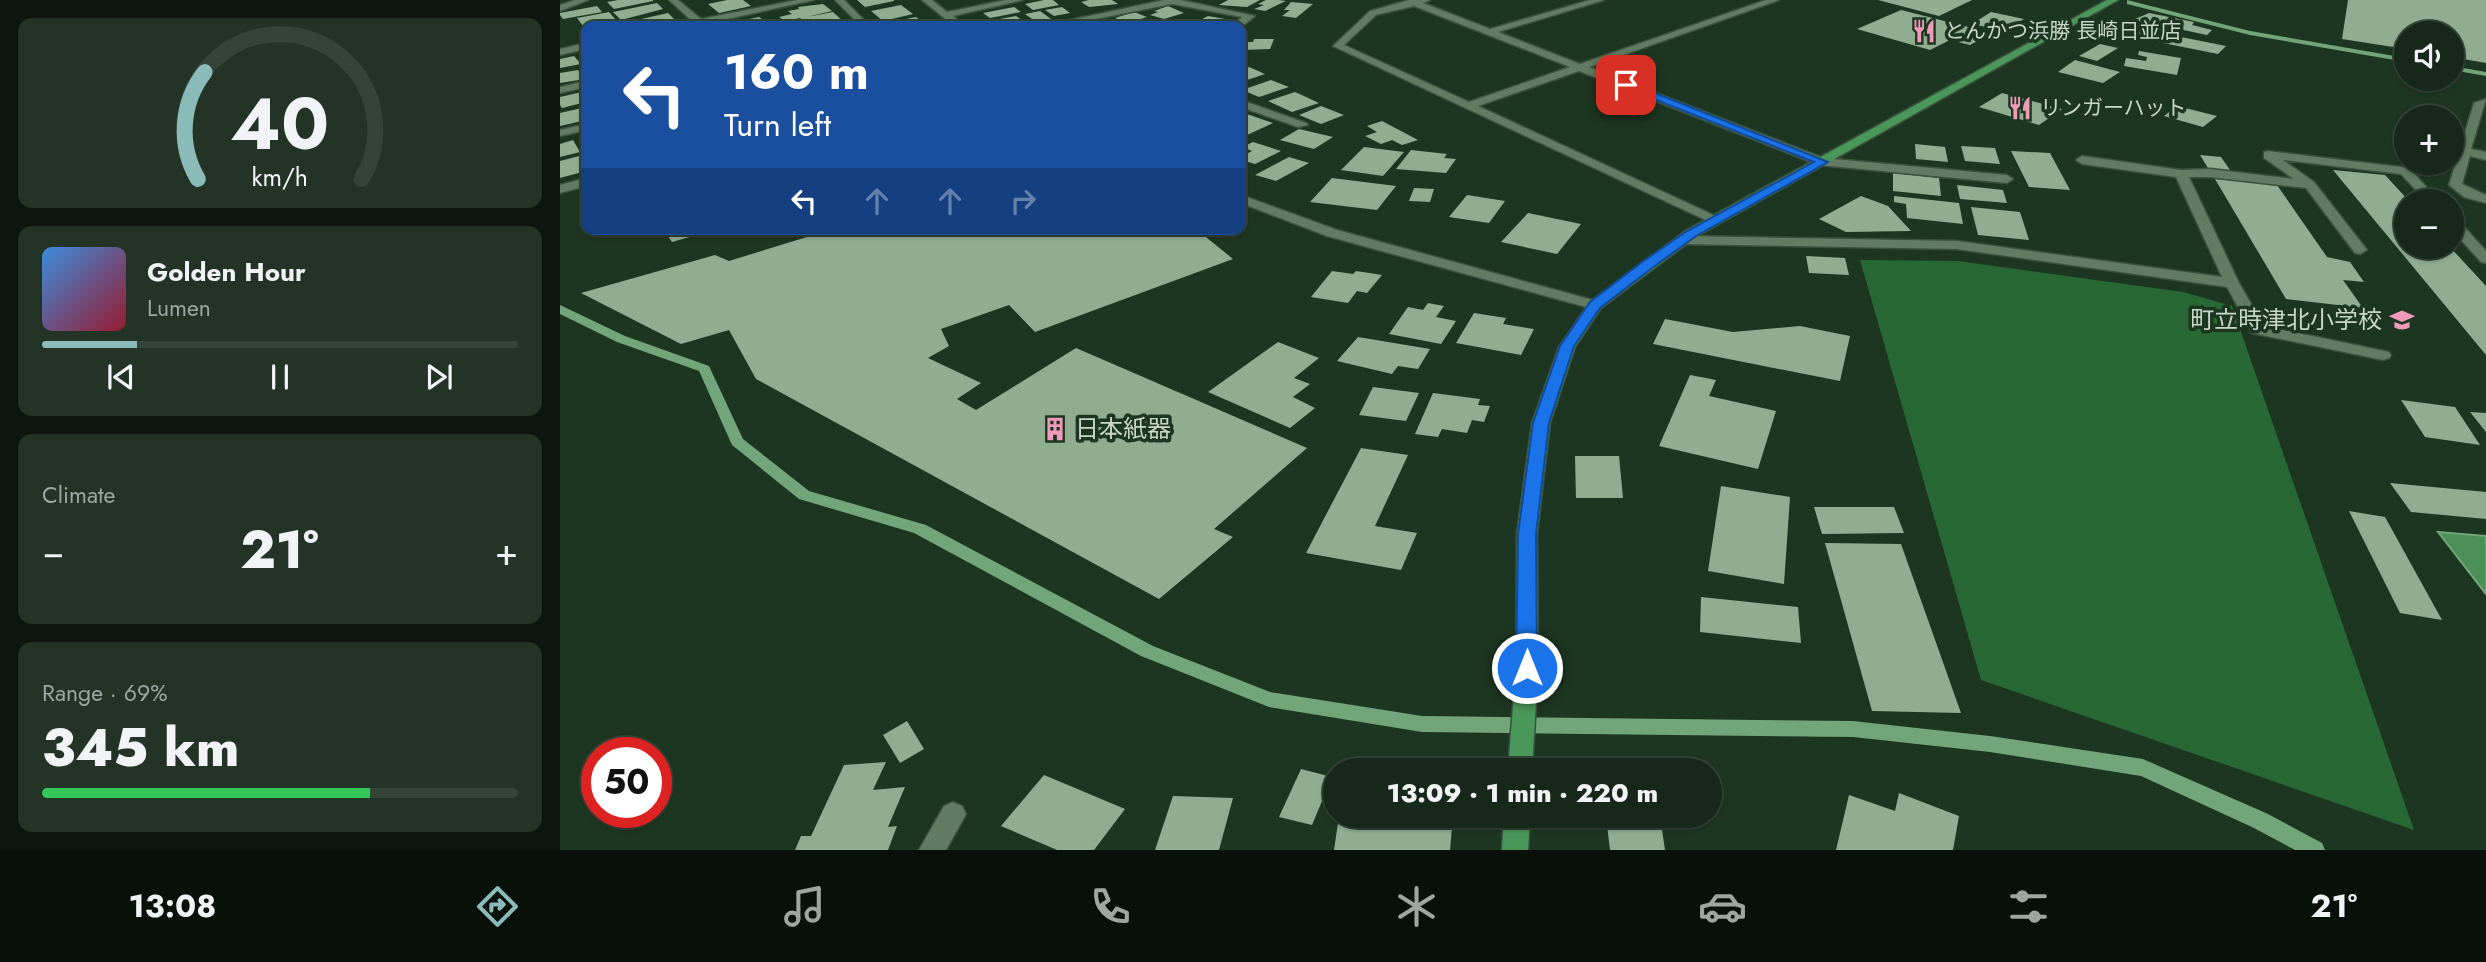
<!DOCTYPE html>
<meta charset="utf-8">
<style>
body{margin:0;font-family:Jost,"Noto Sans JP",sans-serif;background:#233426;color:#f1f3f6;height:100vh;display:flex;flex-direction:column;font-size:26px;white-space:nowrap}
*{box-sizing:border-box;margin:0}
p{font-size:23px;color:#9ea6a2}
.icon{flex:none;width:38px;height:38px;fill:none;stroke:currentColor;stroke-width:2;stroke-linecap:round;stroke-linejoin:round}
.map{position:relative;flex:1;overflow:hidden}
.side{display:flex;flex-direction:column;gap:18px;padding:18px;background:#0c160e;width:560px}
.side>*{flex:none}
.hud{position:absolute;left:21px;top:21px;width:665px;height:214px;border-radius:14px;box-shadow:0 2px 5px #0004,0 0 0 2px #354438;background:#1a4fa0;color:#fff;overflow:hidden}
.fabs{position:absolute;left:1834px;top:21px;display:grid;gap:14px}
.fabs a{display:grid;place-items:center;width:70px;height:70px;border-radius:50%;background:#162819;box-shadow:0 2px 5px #0004,0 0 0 2px #354438;font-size:35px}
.speed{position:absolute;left:21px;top:737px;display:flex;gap:14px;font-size:35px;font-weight:700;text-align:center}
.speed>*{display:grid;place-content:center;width:91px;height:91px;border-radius:50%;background:#162819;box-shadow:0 2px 5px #0004,0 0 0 2px #354438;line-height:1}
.speed .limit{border:10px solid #d22;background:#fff;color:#111}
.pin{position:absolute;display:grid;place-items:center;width:60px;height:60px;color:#fff;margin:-30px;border-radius:14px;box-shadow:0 4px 10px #0006}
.me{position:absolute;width:77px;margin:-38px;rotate:0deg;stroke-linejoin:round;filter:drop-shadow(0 0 5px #0008)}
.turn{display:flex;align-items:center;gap:24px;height:147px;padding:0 28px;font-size:32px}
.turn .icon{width:91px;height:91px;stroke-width:2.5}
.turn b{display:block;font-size:49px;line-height:60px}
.lanes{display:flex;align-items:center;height:66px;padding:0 28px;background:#0003;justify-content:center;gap:35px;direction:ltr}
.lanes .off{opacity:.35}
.big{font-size:52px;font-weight:800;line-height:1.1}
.side .tile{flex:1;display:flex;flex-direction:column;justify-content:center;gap:10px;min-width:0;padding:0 24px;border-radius:14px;background:#233426}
.side .dial{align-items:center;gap:0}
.dial svg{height:182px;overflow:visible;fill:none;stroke:#354438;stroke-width:7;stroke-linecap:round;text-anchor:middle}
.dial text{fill:#f1f3f6;stroke:none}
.song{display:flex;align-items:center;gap:21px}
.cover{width:84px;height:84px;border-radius:10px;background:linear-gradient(135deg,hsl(210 70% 55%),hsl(350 70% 35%))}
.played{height:7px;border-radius:4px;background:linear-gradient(90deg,#8bbbb9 20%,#354438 20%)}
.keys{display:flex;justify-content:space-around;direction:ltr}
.heat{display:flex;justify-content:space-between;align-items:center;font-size:38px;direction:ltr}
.charge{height:10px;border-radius:5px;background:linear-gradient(90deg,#34c759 69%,#354438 0)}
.trip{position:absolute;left:763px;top:758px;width:399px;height:70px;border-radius:35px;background:#162819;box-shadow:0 2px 5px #0004,0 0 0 2px #354438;font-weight:800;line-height:70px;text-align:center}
.menu{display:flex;height:112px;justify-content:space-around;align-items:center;background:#09100a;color:#9ea6a2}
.menu .icon{width:49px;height:49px}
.menu .active{color:#8bbbb9}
.menu b{font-size:32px;color:#f1f3f6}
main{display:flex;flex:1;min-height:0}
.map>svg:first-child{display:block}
.green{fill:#276834}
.water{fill:#4d9057;stroke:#72a579;stroke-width:2}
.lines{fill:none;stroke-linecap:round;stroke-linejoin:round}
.stream{fill:#72a579;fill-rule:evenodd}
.building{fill:#90ad92}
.minor-casing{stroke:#3b513e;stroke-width:3}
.major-casing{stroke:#3b513e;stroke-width:3}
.minor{fill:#617c63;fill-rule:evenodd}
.major{fill:#4a9859;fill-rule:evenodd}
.route{fill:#1a73e8;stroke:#114b97;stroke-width:2}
.labels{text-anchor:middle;stroke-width:7;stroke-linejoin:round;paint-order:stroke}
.far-poi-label{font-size:21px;fill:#c7d6c8;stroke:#1d3621;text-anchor:start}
.poi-label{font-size:24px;fill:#c7d6c8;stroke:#1d3621;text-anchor:end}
</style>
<main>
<section class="side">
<div class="tile dial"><svg viewBox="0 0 100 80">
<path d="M14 69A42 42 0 1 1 86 69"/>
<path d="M14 69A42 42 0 0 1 17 22" stroke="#8bbbb9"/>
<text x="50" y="56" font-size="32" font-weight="700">40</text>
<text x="50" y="72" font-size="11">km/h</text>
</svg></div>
<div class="tile">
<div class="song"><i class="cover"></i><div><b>Golden Hour</b><p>Lumen</p></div></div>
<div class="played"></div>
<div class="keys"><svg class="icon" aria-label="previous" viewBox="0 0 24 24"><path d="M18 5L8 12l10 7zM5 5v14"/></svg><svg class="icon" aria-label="pause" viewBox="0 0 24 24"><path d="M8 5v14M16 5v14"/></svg><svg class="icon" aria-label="next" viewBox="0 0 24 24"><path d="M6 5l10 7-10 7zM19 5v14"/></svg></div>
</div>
<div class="tile"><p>Climate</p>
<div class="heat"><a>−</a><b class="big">21°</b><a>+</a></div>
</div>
<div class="tile"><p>Range · 69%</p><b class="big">345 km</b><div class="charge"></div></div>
</section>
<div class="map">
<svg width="1926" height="850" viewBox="0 0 1926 850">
<rect width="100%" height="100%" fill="#1d3621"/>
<path class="green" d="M1300,260L1398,261L1623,292L1672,306L1854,830L1421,680Z"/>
<path class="water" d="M1878,532L1926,536V594Z"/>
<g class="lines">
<g class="stream">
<path d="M1567,0L1690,31L1846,58V62L1690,35L1567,4Z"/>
<path d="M1892,66L1926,72V76L1892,70Z"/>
<path d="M0,305L65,336L149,366L183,439L249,491L366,525L593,646L710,692L862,716L1293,721L1430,736L1583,759L1708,814L1762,843L1765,850H1735L1694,828L1581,776L1430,752L1293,737L862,732L709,707L581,656L354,533L239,499L172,445L139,371L57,342L0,314Z"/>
</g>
</g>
<g class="building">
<path d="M58,0H93V1L54,9L47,2Z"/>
<path d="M167,0H183L191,6L159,13L148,4Z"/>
<path d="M297,0H334V1L305,7Z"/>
<path d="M484,0H493L499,5L473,10L465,4Z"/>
<path d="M529,0H552L558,4L529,7L521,2Z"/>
<path d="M668,0H700L687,7L659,5Z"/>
<path d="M706,0H718L726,1L705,11L694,9L704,5L698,4Z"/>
<path d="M1318,0H1412L1379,16Z"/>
<path d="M1788,0H1926V63L1892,57V33H1846V49L1782,39Z"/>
<path d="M731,2L753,4L736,18L722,16L730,10H724Z"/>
<path d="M97,3L103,9L61,20L53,12Z"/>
<path d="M263,4L272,11L247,17L273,12L284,22L248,26L240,18L225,21L219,17L232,14L228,11L239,9L238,7Z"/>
<path d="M341,5L353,14L323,21L311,11Z"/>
<path d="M37,6L42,12L3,19L0,15V13Z"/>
<path d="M608,6L624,13L604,19L590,15L598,12L594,11Z"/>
<path d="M454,7L461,12L430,18L423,13Z"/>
<path d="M502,7L510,13L494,16L485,10Z"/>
<path d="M1341,10L1432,33L1410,45L1390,40L1370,50L1297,29Z"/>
<path d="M480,11L491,19H472L465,14Z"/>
<path d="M49,12L56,20L24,27L17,18Z"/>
<path d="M574,12L587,17L568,23L555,18Z"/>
<path d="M1431,12L1464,19L1445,31L1412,24Z"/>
<path d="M108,13L115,20L96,26H82L77,20Z"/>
<path d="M1589,13L1634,22L1632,25L1652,30L1647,35L1595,24L1588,38L1560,34L1568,22Z"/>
<path d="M456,16L466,23L453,26L448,23L440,25L434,20Z"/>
<path d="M648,16L671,20L659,26L633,24Z"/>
<path d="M199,17L209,24L168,26L172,24L170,23Z"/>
<path d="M356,17L368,26H330L326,23Z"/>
<path d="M1601,33L1666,46L1658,54L1593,41Z"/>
<path d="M694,39H714L710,49L683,50L686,42H693Z"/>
<path d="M1540,44L1558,48L1537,61L1519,56Z"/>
<path d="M1579,51L1621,58L1617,75L1564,66L1566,58L1586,61L1587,57L1578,55Z"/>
<path d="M14,56L21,64L0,68V59Z"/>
<path d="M1515,60L1560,72L1543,83L1498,72Z"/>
<path d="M689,67L705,74L684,81L681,80V70Z"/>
<path d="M18,70L25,79L0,83V73Z"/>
<path d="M711,80L729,87L699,97L682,90Z"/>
<path d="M26,91V102L2,108L0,105V97Z"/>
<path d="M735,92L759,103L732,112L708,101Z"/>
<path d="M1442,93L1502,109L1479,125L1419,107Z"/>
<path d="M761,106L784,115L761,124L739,115Z"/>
<path d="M1617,106L1657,116L1643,127L1604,116Z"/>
<path d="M26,107V115L24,116L26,120L0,126V113Z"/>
<path d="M684,113L713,123L687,135L681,133V115Z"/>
<path d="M822,121L858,140L842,145L832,140L821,144L805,136L817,132L807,126Z"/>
<path d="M739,129L773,137L754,149L720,140Z"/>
<path d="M13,140L20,152L0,157V144Z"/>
<path d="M693,142L721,151L695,164L681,160V157L692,151L682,147Z"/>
<path d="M1355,144L1385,147L1388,162L1356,159Z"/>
<path d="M1401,146L1435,148L1440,164L1405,161Z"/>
<path d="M804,147L844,152L823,176L781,170Z"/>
<path d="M851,150L887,154L884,158L896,159L886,173L836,169Z"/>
<path d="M1451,151L1490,153L1510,190L1469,187Z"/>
<path d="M23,155L26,160V171L0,178V161Z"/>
<path d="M1640,155L1661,157L1670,170L1648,168Z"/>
<path d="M729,157L749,163L716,181L695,175Z"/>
<path d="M1773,170L1825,175L1849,201H1846V247H1890L1926,286V355Z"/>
<path d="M1333,173L1379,178L1381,196L1333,191Z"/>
<path d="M772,178L836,186L817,210L750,202Z"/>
<path d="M1655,179L1717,185L1767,257L1790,262L1804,282L1783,280L1803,308L1726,299Z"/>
<path d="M1397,185L1443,190L1447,203L1400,199Z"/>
<path d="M854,188L874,189L870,202L849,201Z"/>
<path d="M907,195L945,201L929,223L889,217Z"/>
<path d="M1301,196L1328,206L1351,231L1286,232L1259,219Z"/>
<path d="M1334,196L1399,203L1403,224L1347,218L1346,204L1334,202Z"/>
<path d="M1411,207L1460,212L1469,240L1418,235Z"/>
<path d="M968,213L1021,224L997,254L941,242Z"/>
<path d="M103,229H154V230L112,242Z"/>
<path d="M273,229H636L673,259L475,332L449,305L381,329L389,346L368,358L421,383L397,399L416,410L516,348L747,448L654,529L673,537L599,599L196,379L169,330L121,344L21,293L155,255L169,261Z"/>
<path d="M1246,256L1285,258L1289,275L1249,273Z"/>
<path d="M772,271L793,274L796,271L822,275L807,293L797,291L788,303L751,297Z"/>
<path d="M868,303L884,306L876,317L896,321L881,344L829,334L848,307L863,310Z"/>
<path d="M914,313L946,318L943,324L974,329L961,355L896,343Z"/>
<path d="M1105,319L1173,332L1240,326L1290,336L1280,381L1093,344Z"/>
<path d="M798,337L870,349L858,369L838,366L832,374L777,361Z"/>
<path d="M718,342L759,358L734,378L750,384L733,397L755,408L730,428L648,392Z"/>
<path d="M1130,375L1156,380L1149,396L1216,411L1198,469L1099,446Z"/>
<path d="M813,387L859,393L846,421L799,415Z"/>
<path d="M873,393L920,399L918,405L930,406L924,422L912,420L907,433L882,429L878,437L855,434Z"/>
<path d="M1841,400L1895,407L1920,445L1865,437Z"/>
<path d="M1910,412L1926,413V432Z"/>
<path d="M801,448L848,455L815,526L857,533L841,570L746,553Z"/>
<path d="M1015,456H1059L1063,498H1016Z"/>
<path d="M1830,483L1926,492V519L1851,512Z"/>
<path d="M1161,486L1230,497L1224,584L1148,571Z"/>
<path d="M1254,507H1334L1344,533L1262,534Z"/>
<path d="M1789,511L1825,517L1882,620L1840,613Z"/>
<path d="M1265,543L1341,544L1401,713L1312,711Z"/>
<path d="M1141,597L1238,607L1241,643L1140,632Z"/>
<path d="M347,721L364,749L340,763L323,735Z"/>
<path d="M326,762L313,790L345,787L328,827L337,826L328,850H235L241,836H251L284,765Z"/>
<path d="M741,769L772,777L752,825L719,817Z"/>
<path d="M484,775L565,809L534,850H497L441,826Z"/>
<path d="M1339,793L1399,816L1393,850H1276L1289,795L1335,811Z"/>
<path d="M613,796L673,798L659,850H595Z"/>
<path d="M779,816H893L890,850H774Z"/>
<path d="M1029,816H1100L1105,850H1050L1047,825H1029Z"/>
</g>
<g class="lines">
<g class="minor-casing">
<g id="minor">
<path d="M15,0H28L0,11V5Z"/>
<path d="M109,0H118L141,19L237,0H254L135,26H119L132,21Z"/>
<path d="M275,0H284L310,26H301Z"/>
<path d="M362,0H372L387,12L446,0H463L393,16L404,26H394Z"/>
<path d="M604,0H621L695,16L681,27L672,26L682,17L612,4L500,26H482Z"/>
<path d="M849,0H870L863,3L930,29L1030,0H1044L938,32L1020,64L1206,0H1219L1029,67L1263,158L1447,175L1453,179L1447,183L1259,165L1019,71L918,106L1164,220L1157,224L1152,223L773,46L810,11ZM854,6L1010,67L909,102L784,45L816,15Z"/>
<path d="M26,43V49L0,55V49Z"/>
<path d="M26,81V87L0,93V87Z"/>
<path d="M1926,99L1911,149L1926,152V160L1910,156L1902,184L1926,195V203L1904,197L1889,185L1914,103Z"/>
<path d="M681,100L746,123L748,125L738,127L681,107Z"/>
<path d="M26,124V130L0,136V130Z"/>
<path d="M1708,151L1849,168L1879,201H1866L1841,174L1723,160L1754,182L1807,250L1800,254L1795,253L1746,188L1650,177H1629L1679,283L1704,326L1829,352L1831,355L1829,358L1823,360L1692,333L1667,287L1397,249L1122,244L1115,240L1122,236L1397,241L1662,277L1616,177L1522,164L1516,160L1522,156L1621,170L1650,169L1734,179L1704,158V152Z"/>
<path d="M26,178V186L0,193V185Z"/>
<path d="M681,195L777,230L1040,302L1043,305L1040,308H1030L767,236L681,203Z"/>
<path d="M1892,218L1897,219L1926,251V263L1921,262L1892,230Z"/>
<path d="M393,802L402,806L406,814L386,850H359L384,806Z"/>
</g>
</g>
<g class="major-casing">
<g id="major">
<path d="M1547,0H1558L1137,236L1041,308L1015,347L990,423L977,534L978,668L972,770H948L956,668L957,534L972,423L999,347L1030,302L1127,230Z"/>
<path d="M944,816H970L968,850H942Z"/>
</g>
</g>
<use href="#minor" class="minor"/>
<use href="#major" class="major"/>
</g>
<path class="route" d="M1063,83H1070L1268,162L1136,236L1092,268L1040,308L1014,346L989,423L976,534L977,668L974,674L967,677L959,674L956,668L958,534L973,423L1000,346L1030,302L1082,262L1127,231L1254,162L1063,87Z"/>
<defs>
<g id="restaurant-bare" transform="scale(1.89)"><path d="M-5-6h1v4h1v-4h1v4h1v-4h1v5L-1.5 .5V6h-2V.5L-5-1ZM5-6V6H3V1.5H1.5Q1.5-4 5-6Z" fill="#ef9ab8" stroke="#1d3621" stroke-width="2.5" paint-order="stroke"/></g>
<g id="school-bare" transform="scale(1.89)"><path d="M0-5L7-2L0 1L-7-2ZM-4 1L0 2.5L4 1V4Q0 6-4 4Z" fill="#ef9ab8" stroke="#1d3621" stroke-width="2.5" paint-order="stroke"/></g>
<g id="building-bare" transform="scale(1.89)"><path d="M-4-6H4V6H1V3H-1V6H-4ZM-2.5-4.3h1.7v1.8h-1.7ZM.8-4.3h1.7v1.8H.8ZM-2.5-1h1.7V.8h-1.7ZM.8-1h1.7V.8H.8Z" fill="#ef9ab8" stroke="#1d3621" stroke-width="2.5" paint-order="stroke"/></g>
</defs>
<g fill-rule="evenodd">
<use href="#restaurant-bare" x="1364" y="31"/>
<use href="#restaurant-bare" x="1460" y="108"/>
<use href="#school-bare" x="1842" y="320"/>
<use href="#building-bare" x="495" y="429"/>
</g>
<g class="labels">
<g class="far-poi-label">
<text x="1384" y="38">とんかつ浜勝 長崎日並店</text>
<text x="1480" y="115">リンガーハット</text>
</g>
<g class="poi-label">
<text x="1822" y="328">町立時津北小学校</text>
<text x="515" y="437" text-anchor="start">日本紙器</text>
</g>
</g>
</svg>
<div class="fabs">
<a><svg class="icon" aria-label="sound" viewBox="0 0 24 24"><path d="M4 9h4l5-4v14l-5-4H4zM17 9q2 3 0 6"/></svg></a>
<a>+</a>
<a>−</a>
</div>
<div class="speed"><div class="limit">50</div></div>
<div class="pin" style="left:1066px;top:85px;background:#d93025"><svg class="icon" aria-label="arrive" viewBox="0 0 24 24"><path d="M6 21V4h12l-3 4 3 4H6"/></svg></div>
<svg class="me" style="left:967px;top:668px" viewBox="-20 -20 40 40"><circle r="17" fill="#1a73e8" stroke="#fff" stroke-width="3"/><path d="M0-11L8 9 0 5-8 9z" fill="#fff"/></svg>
<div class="trip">13:09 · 1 min · 220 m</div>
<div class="hud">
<div class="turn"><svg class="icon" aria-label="left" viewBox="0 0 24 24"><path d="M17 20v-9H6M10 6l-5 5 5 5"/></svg><div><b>160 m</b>Turn left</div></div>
<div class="lanes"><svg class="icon" aria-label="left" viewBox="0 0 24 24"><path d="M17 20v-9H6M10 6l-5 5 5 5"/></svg><svg class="icon off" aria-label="ahead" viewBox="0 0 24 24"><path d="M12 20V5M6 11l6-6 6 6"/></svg><svg class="icon off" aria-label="ahead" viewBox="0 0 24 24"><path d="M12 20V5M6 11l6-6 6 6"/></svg><svg class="icon off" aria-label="right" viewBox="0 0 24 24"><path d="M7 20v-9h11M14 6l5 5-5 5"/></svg></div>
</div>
</div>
</main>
<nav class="menu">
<b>13:08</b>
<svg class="icon active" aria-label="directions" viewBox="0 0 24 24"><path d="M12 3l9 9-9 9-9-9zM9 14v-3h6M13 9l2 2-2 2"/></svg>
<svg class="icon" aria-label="music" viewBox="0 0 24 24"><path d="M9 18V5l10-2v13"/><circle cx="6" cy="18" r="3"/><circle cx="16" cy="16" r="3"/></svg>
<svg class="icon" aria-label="phone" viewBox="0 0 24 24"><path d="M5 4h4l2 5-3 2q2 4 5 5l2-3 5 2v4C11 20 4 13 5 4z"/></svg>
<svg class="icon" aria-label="climate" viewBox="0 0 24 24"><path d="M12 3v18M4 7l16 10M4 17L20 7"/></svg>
<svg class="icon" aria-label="car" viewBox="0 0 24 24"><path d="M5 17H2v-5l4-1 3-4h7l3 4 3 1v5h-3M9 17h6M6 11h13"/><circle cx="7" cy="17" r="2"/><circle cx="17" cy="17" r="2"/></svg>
<svg class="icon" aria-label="filters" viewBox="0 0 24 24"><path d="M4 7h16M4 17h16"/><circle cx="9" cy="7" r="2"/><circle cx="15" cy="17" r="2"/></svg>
<b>21°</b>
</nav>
